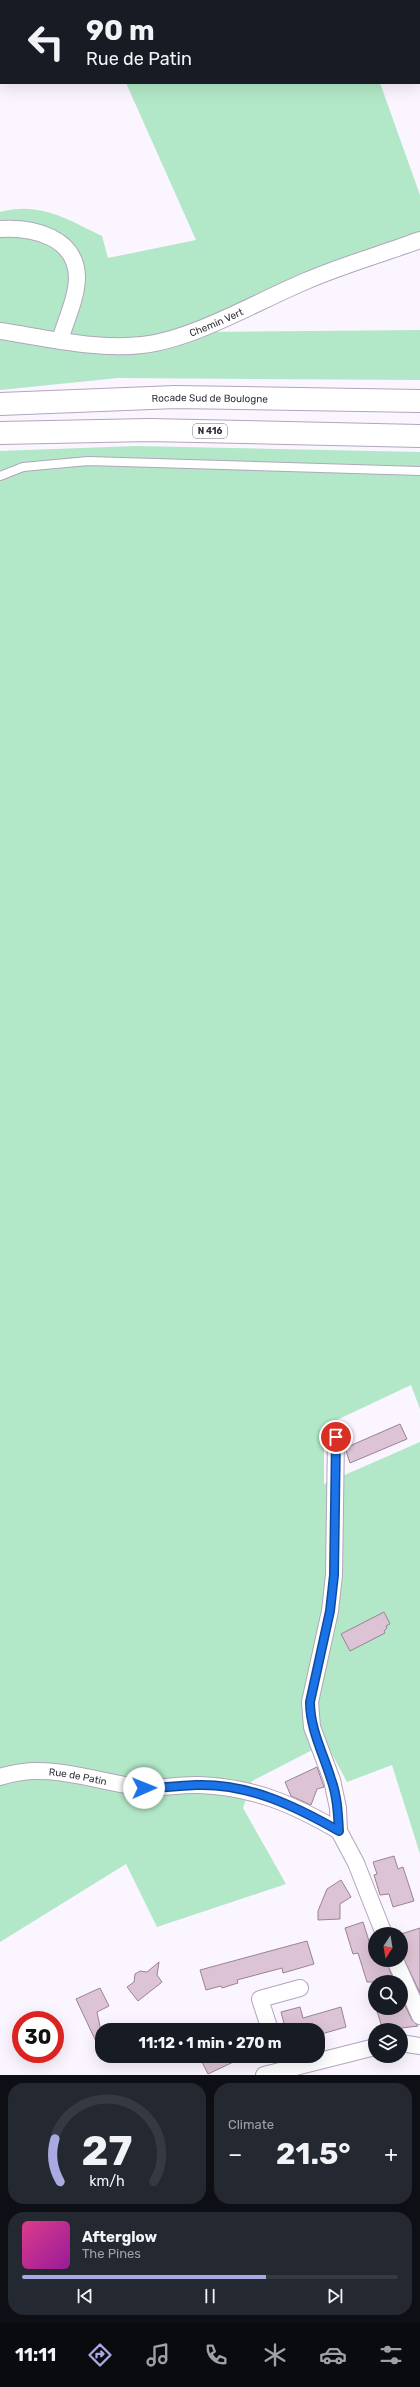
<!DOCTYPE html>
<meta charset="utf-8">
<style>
body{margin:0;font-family:Rubik,sans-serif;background:#242831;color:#f1f3f6;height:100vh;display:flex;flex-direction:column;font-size:15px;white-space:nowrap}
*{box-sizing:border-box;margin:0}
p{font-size:13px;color:#9ea1a6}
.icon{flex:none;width:22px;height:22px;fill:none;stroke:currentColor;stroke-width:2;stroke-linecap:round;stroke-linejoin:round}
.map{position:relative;height:2075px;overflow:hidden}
.sheet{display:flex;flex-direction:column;gap:8px;padding:8px;background:#0d0f14;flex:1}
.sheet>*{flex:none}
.hud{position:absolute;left:0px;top:0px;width:420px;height:84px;box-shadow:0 4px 16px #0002;background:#171b24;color:#f1f3f6;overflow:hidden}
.needle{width:26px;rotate:192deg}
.fabs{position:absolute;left:368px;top:1927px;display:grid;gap:8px}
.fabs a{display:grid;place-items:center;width:40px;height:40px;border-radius:50%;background:#171b24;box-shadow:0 4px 16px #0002;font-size:20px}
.speed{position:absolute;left:12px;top:2011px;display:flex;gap:8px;font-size:20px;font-weight:700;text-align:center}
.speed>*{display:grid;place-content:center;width:52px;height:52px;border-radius:50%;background:#171b24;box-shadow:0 4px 16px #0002;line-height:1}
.speed .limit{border:6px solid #d22;background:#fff;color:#111}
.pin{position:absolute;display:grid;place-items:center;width:34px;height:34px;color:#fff;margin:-17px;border:2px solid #fff;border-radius:50%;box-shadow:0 1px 4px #0007}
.me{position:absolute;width:44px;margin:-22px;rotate:89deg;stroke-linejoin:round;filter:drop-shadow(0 0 3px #0008)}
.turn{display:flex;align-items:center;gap:14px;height:84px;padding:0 20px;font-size:18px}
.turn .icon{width:52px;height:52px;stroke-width:2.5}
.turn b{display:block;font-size:28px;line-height:34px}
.big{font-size:30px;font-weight:700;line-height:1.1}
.sheet .tile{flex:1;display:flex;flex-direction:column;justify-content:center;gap:6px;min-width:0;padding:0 14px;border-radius:16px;background:#242831}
.sheet .dial{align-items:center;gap:0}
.dial svg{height:104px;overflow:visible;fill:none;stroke:#363941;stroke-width:7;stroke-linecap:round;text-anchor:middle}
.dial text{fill:#f1f3f6;stroke:none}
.song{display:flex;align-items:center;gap:12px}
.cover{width:48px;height:48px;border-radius:6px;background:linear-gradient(135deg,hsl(330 70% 55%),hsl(300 70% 35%))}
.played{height:4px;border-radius:2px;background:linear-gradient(90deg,#a9aae1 65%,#363941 65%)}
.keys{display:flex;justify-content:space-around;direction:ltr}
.heat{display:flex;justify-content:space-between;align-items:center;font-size:22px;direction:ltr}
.sheet .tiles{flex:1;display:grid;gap:8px;grid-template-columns:1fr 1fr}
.tile:last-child{grid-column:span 2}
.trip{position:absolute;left:95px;top:2023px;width:230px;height:40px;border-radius:16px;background:#171b24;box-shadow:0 4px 16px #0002;font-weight:700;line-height:40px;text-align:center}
.tab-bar{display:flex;height:64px;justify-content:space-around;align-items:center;background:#090b0e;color:#9ea1a6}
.tab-bar .icon{width:28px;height:28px}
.tab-bar .selected{color:#a9aae1}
.tab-bar b{font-size:18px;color:#f1f3f6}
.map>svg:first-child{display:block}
.green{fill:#b2e8c7}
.building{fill:#dcc3d5;stroke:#9a8394}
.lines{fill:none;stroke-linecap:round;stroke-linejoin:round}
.service-casing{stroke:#b2a5bd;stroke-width:10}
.minor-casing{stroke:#b2a5bd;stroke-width:18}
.trunk-casing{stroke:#b2a5bd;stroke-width:24}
.service{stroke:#fff;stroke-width:8}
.minor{stroke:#fff;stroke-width:16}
.trunk{stroke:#fff;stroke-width:22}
.route-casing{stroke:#114b97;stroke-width:10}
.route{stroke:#1a73e8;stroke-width:7}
.labels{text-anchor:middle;stroke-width:4;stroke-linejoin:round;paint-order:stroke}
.shield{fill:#fff;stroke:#706d73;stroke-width:1}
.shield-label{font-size:9px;font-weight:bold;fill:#332e37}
.street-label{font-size:10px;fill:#332e37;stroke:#fff}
</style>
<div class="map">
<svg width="420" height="2075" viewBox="0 0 420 2075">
<rect width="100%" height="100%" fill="#faf5ff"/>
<g class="green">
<rect x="89" y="0" width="262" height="1"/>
<path d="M126,83H380L420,195V245L306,286L208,332L420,330V380L118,378L0,390V212C40,201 67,219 102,236L108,258L196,240Z"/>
<path d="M136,446L420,452V1409L411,1385L324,1426V1484L420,1442V1854L392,1765L347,1782L326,1743L252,1781L243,1808L286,1884L157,1927L126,1864L0,1942V451Z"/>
</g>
<g class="building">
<path d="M400,1424L407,1439L350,1463L345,1448Z"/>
<path d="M384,1612L390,1624L386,1626L387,1628L384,1631L385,1633L350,1651L341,1634Z"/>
<path d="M317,1767L324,1787L317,1789L311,1805L291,1796L285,1782Z"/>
<path d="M394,1856L398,1869L403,1867L414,1901L393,1907L389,1894L380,1895L374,1875L377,1874L373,1862Z"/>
<path d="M341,1880L351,1897L340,1904V1919L318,1920V1911L327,1889Z"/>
<path d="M363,1922L375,1960H386L394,1982H367L358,1953L353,1954L345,1928Z"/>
<path d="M420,1928V1993L401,1953V1934Z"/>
<path d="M307,1941L314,1964L283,1973L282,1968L237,1980L238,1983L222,1988L221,1986L206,1990L200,1970Z"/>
<path d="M159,1962L157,1975L162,1982L138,2001L127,1987L134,1982L135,1974L140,1971L147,1972Z"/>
<path d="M100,1988L109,2006L97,2012L102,2036L101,2052L76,1999Z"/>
<path d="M401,1997L412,2020L418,2026L385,2030L382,2027L376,2008H401Z"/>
<path d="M300,2007L303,2018L341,2007L346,2027L318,2035V2030H279L278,2025L284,2023L281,2012Z"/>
<path d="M210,2056H246L208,2074L201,2060Z"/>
</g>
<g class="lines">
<g class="service-casing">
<path id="service" d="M0,476L23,467L88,461L420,471"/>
</g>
<g class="minor-casing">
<g id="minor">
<path d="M0,229C33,227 76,237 77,277C77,297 66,320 60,340"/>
<path id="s1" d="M0,331C46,338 95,350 142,345C192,340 258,301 306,281C343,265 382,254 420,240"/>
<path d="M336,1437L334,1575L330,1611L310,1702L312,1727L332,1780L338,1808L339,1831L356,1863L384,1934"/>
<path id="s2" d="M0,1777C46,1761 92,1781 138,1787C158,1790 178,1784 199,1785C253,1787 293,1804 339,1831"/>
<path d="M395,1960L420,2016"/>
<path d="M270,2030L260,1999L300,1988"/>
<path d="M401,2043L420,2046"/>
<path d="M264,2075L375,2047"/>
</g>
</g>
<g class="trunk-casing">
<g id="trunk">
<path id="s3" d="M0,404L176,397L420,401"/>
<path d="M0,433L149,430L420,436"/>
</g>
</g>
<use href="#service" class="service"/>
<use href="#minor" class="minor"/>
<use href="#trunk" class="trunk"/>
</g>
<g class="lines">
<g class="route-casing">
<path id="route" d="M144,1788C161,1788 178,1786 196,1785C248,1783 295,1806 339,1831C338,1813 337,1795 331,1779C323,1753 310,1729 310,1702L330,1611L334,1575L336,1437"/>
</g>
<use href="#route" class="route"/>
</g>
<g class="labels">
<rect class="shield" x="193" y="424" width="34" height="14" rx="3"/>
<g class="shield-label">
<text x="210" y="434">N 416</text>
</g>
<g class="street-label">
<text dy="4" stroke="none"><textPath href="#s1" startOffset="221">Chemin Vert</textPath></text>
<text dy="4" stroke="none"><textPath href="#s3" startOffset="210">Rocade Sud de Boulogne</textPath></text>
<text dy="4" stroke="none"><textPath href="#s2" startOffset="79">Rue de Patin</textPath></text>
</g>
</g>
</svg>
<div class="fabs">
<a><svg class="needle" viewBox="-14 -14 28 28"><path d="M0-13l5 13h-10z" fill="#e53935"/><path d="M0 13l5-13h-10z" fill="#9ea1a6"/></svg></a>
<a><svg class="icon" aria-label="search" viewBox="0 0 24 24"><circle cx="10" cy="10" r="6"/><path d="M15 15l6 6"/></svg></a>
<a><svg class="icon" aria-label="layers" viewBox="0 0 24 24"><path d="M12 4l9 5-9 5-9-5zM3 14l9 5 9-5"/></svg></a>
</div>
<div class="speed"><div class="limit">30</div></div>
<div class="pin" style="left:336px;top:1437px;background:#d93025"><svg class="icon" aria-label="arrive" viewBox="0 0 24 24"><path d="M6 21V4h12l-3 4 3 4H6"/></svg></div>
<svg class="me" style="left:144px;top:1788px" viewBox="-20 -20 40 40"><circle r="19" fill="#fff"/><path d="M0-13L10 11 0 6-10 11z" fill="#1a73e8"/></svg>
<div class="trip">11:12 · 1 min · 270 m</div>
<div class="hud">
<div class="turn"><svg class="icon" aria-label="left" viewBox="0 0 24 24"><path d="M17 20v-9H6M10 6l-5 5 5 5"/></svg><div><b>90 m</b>Rue de Patin</div></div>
</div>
</div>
<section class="sheet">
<div class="tiles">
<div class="tile dial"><svg viewBox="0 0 100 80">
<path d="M14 69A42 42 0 1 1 86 69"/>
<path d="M14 69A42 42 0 0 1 10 36" stroke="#a9aae1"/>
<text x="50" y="56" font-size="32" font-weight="700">27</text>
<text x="50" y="72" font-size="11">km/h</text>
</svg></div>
<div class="tile"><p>Climate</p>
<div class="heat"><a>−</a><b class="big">21.5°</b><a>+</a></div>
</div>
<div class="tile">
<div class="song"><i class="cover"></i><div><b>Afterglow</b><p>The Pines</p></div></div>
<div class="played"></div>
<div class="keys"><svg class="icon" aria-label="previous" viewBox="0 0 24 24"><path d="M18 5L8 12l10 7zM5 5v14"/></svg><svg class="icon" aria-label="pause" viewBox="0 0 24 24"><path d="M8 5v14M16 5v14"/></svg><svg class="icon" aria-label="next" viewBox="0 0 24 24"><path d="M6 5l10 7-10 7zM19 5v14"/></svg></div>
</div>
</div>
</section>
<nav class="tab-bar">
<b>11:11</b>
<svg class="icon selected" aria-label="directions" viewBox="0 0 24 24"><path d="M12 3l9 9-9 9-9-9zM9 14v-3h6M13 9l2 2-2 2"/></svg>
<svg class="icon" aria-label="music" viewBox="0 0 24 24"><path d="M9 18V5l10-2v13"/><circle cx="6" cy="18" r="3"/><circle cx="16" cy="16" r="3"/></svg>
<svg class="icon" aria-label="phone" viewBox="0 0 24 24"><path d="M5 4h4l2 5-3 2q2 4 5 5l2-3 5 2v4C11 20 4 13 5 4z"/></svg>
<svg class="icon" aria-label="climate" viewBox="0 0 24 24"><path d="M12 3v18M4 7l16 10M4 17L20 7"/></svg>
<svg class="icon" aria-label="car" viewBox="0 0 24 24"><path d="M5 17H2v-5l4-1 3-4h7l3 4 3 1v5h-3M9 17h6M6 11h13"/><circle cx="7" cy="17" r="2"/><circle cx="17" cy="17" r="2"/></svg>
<svg class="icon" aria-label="filters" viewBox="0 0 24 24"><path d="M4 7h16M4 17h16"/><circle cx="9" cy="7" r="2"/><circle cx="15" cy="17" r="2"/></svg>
</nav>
